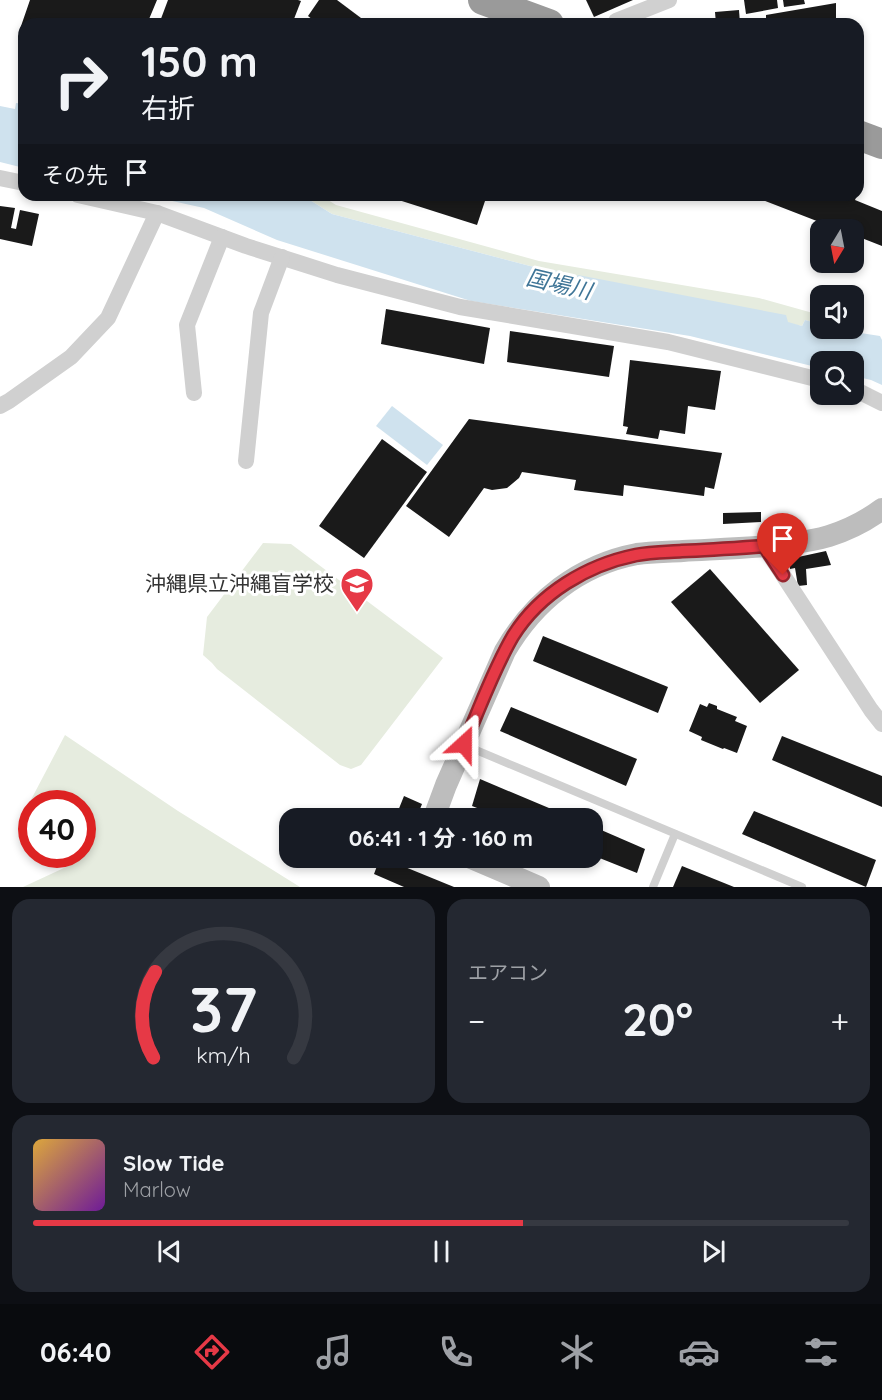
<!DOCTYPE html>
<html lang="ja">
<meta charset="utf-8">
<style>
body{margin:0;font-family:Quicksand,"Noto Sans JP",sans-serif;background:#242831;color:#f1f3f6;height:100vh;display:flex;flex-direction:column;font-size:22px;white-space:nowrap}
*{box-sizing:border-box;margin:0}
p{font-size:20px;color:#9ea1a6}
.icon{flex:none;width:33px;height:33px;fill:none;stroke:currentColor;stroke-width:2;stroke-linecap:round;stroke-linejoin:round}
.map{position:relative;height:887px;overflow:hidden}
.drawer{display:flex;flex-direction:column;gap:12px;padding:12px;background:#0d0f14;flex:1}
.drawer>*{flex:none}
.banner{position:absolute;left:18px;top:18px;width:846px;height:183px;border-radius:18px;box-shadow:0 3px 9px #0003;background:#171b24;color:#f1f3f6;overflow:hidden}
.needle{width:39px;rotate:190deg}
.buttons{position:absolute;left:810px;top:219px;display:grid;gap:12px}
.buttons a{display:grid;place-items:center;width:54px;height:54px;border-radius:12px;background:#171b24;box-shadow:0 3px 9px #0003;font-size:30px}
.speed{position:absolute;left:18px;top:790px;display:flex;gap:12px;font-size:30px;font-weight:700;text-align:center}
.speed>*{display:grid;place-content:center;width:78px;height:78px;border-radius:50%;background:#171b24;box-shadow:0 3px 9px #0003;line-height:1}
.speed .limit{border:9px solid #d22;background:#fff;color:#111}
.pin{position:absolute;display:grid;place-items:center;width:51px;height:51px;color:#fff;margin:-62px -26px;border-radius:50% 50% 50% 0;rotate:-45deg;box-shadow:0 0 6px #0007}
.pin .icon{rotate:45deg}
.me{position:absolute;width:66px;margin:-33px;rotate:24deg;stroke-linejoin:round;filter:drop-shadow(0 0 4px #0008)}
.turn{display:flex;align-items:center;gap:21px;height:126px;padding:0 24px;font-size:27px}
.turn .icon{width:78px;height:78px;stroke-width:2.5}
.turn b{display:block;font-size:42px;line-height:51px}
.then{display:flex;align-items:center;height:57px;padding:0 24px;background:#0003;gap:12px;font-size:22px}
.big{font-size:45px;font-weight:700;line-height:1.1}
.drawer .card{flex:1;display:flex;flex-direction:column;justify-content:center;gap:9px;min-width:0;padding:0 21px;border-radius:18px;background:#242831}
.drawer .dial{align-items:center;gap:0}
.dial svg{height:156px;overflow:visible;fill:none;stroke:#363941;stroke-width:7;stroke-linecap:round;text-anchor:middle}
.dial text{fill:#f1f3f6;stroke:none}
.song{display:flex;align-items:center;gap:18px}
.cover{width:72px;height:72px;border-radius:9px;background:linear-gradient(135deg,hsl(40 70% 55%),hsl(280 70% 35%))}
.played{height:6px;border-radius:3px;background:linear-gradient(90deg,#e63946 60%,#363941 60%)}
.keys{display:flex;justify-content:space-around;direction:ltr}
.heat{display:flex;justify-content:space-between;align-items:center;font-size:33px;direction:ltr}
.drawer .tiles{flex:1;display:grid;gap:12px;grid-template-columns:1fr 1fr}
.card:last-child{grid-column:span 2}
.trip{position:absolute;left:279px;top:808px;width:324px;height:60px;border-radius:18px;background:#171b24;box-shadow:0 3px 9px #0003;font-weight:700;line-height:60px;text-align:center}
.tab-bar{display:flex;height:96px;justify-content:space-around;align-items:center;background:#090b0e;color:#9ea1a6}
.tab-bar .icon{width:42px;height:42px}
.tab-bar .selected{color:#e63946}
.tab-bar b{font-size:27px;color:#f1f3f6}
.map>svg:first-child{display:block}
.green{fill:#e6ecdf}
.water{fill:#cfe2ee}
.building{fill:#1a1a1a}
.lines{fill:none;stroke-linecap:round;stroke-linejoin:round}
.lane{stroke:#d0d0d0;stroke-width:8}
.street{stroke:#d0d0d0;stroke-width:16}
.secondary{stroke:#bdbdbd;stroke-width:22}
.highway{stroke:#9a9a9a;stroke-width:30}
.route-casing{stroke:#96252e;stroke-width:15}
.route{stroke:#e63946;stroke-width:10}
.labels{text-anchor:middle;stroke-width:6;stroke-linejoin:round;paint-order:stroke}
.poi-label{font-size:21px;fill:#333;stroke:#fff;text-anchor:end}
.water-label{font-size:22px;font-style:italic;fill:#3f7597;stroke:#fff}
</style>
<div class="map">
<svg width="882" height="887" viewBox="0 0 882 887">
<rect width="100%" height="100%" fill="#fff"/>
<g class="green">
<path d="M302,195H320L336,205L539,261L759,298L820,315V324L805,320L802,326L558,277L557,271L530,266L332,214Z"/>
<path d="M263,543L291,544L443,658L361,765L351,769L340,765L217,669L212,663L203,655L207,617Z"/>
<path d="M65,735L178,811L300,887H23L79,861L73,855H82V804H32L31,822L23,815Z"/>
</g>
<g class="water">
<path d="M16,103L24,104V168L0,162V106L15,109Z"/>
<path d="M145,195H302L332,214L530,266L557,271L559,277L573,280L578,275L786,315L788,322L802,326L805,320L820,324V328L835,329L880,336L882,340V385L871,380L854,376V362H820V368L690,336L471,301L277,240L204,208Z"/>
<path d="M392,406L443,445L427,465L376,426Z"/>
</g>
<g class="building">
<path d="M30,0H157L147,24H24V59L20,57V29Z"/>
<path d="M168,0H298L301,1L292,24H159Z"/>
<path d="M319,0H337L369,24H318L308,16Z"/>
<path d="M586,0H633L594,17Z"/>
<path d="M744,0H777L778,8L746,14Z"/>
<path d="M783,0H804L805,4L784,7Z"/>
<path d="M836,3V24H744V19L766,18V15Z"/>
<path d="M739,10L740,24H716L715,12Z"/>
<path d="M383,195H487L477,225Z"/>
<path d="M750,195H857L855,200L882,211V246L854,235V230H840Z"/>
<path d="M0,206L15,208L11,228L16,229L20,210L39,214L32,246L0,239Z"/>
<path d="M386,309L490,328L484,364L381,344Z"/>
<path d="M510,331L614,346L609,377L507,362Z"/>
<path d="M630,360L721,371L715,410L688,406L685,434L660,430L658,439L626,434L628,427L623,426Z"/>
<path d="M469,419L722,453L714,489L705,487L704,496L624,485L623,496L574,490L576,480L522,472L519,478L507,488L492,490L484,488L449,537L406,506Z"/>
<path d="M382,439L427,472L364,558L319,526Z"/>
<path d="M761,512V522L723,524V513Z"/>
<path d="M826,551L831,565L806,569L807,585L798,586L795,568L790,569L789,559Z"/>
<path d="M710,569L799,670L760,703L671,602Z"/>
<path d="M543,636L668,687L658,713L533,661Z"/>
<path d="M709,703L717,706V709L737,717L735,721L747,726L737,753L724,748L723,749L701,740L702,737L689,731L700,704L707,707Z"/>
<path d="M511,707L637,759L626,786L500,731Z"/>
<path d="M782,736L882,776V807L772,760Z"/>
<path d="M480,779L575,819H505L472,806Z"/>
<path d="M404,796L422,804L416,819H401L396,816Z"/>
<path d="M754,811L876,860L866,887L742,834Z"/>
<path d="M592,826L645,849L637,873L592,855Z"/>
<path d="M380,858H383L454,887H404L374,874Z"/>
<path d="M682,866L734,887H673Z"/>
</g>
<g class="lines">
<g class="lane">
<path d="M464,745L802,887"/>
<path d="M653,887L675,834"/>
</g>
<g class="street">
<path d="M615,24L616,21L669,0"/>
<path d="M0,178L24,183"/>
<path d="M78,195L157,213L246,246L337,275L460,307L668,342L820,380"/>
<path d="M854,389L882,403"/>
<path d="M194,393L187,325L222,237"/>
<path d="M0,406L9,401L71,357L108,318L157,213"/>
<path d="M246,461L261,313L282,257"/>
<path d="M764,546L871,710L882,724"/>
</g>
<g class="secondary">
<path d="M436,819V812L446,785L505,651C534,601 579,565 637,554C652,552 668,552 683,551C718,549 753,548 788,544C802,542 816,540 829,536C848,530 866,521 882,509"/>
<path d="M471,858L539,887"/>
</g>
<g class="highway">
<path d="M483,0L549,24"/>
<path d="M858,135L882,144"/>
</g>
</g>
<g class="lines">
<g class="route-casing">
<path id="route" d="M464,744C480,708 493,670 513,636C540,593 587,565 636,555C650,552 667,552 682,551C709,550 736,548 764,546L783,575"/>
</g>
<use href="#route" class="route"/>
</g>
<defs>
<g id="school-pin" transform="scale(1.725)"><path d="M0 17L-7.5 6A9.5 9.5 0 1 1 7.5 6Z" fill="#e63946" stroke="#fff"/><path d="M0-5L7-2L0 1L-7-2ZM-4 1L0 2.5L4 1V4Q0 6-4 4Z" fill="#fff"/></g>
</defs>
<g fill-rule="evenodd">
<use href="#school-pin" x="357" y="584"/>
</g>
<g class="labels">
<g class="poi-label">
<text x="334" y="591">沖縄県立沖縄盲学校</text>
</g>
<g class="water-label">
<text transform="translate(559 284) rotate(13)" y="8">国場川</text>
</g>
</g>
</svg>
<div class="buttons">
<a><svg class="needle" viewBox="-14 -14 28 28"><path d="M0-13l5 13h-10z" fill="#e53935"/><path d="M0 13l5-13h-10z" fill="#9ea1a6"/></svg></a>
<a><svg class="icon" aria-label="sound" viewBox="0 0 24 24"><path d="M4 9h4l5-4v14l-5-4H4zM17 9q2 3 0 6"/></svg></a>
<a><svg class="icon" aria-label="search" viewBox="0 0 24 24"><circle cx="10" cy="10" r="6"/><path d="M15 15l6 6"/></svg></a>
</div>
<div class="speed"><div class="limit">40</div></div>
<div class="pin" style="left:783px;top:575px;background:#d93025"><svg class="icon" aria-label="arrive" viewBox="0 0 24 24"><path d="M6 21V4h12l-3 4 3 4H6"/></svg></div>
<svg class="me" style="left:464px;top:744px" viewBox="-20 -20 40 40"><path d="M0-17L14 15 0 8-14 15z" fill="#e63946" stroke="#fff" stroke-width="4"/></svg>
<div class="trip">06:41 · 1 分 · 160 m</div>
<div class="banner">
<div class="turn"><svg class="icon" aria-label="right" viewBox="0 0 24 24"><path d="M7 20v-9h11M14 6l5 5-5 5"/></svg><div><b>150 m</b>右折</div></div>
<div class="then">その先<svg class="icon" aria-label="arrive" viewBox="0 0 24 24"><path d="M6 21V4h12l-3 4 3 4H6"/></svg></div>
</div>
</div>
<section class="drawer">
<div class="tiles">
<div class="card dial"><svg viewBox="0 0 100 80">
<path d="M14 69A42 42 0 1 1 86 69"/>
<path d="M14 69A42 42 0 0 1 15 25" stroke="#e63946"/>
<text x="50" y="56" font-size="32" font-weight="700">37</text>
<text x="50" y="72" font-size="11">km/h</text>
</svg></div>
<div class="card"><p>エアコン</p>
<div class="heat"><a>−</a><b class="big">20°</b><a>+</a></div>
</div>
<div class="card">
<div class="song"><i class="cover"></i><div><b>Slow Tide</b><p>Marlow</p></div></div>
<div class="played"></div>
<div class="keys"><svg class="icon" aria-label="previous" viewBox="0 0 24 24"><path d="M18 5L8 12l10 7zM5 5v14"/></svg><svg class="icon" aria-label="pause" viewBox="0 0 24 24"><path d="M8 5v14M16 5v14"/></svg><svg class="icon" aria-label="next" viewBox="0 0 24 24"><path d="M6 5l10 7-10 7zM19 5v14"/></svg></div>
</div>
</div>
</section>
<nav class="tab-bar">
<b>06:40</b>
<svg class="icon selected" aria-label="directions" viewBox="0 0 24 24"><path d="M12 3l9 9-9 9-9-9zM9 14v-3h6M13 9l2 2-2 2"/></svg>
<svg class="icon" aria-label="music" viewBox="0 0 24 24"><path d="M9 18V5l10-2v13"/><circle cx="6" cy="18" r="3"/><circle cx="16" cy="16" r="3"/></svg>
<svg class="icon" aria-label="phone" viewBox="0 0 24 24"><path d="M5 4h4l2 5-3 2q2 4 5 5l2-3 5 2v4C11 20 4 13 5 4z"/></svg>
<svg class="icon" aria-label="climate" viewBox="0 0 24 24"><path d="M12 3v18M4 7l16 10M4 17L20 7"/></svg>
<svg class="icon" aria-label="car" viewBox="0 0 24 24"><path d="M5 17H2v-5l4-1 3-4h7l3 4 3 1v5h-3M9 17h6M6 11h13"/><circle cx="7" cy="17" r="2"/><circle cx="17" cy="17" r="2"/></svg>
<svg class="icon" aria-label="filters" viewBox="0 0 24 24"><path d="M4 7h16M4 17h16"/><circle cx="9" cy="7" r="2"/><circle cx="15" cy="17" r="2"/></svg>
</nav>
